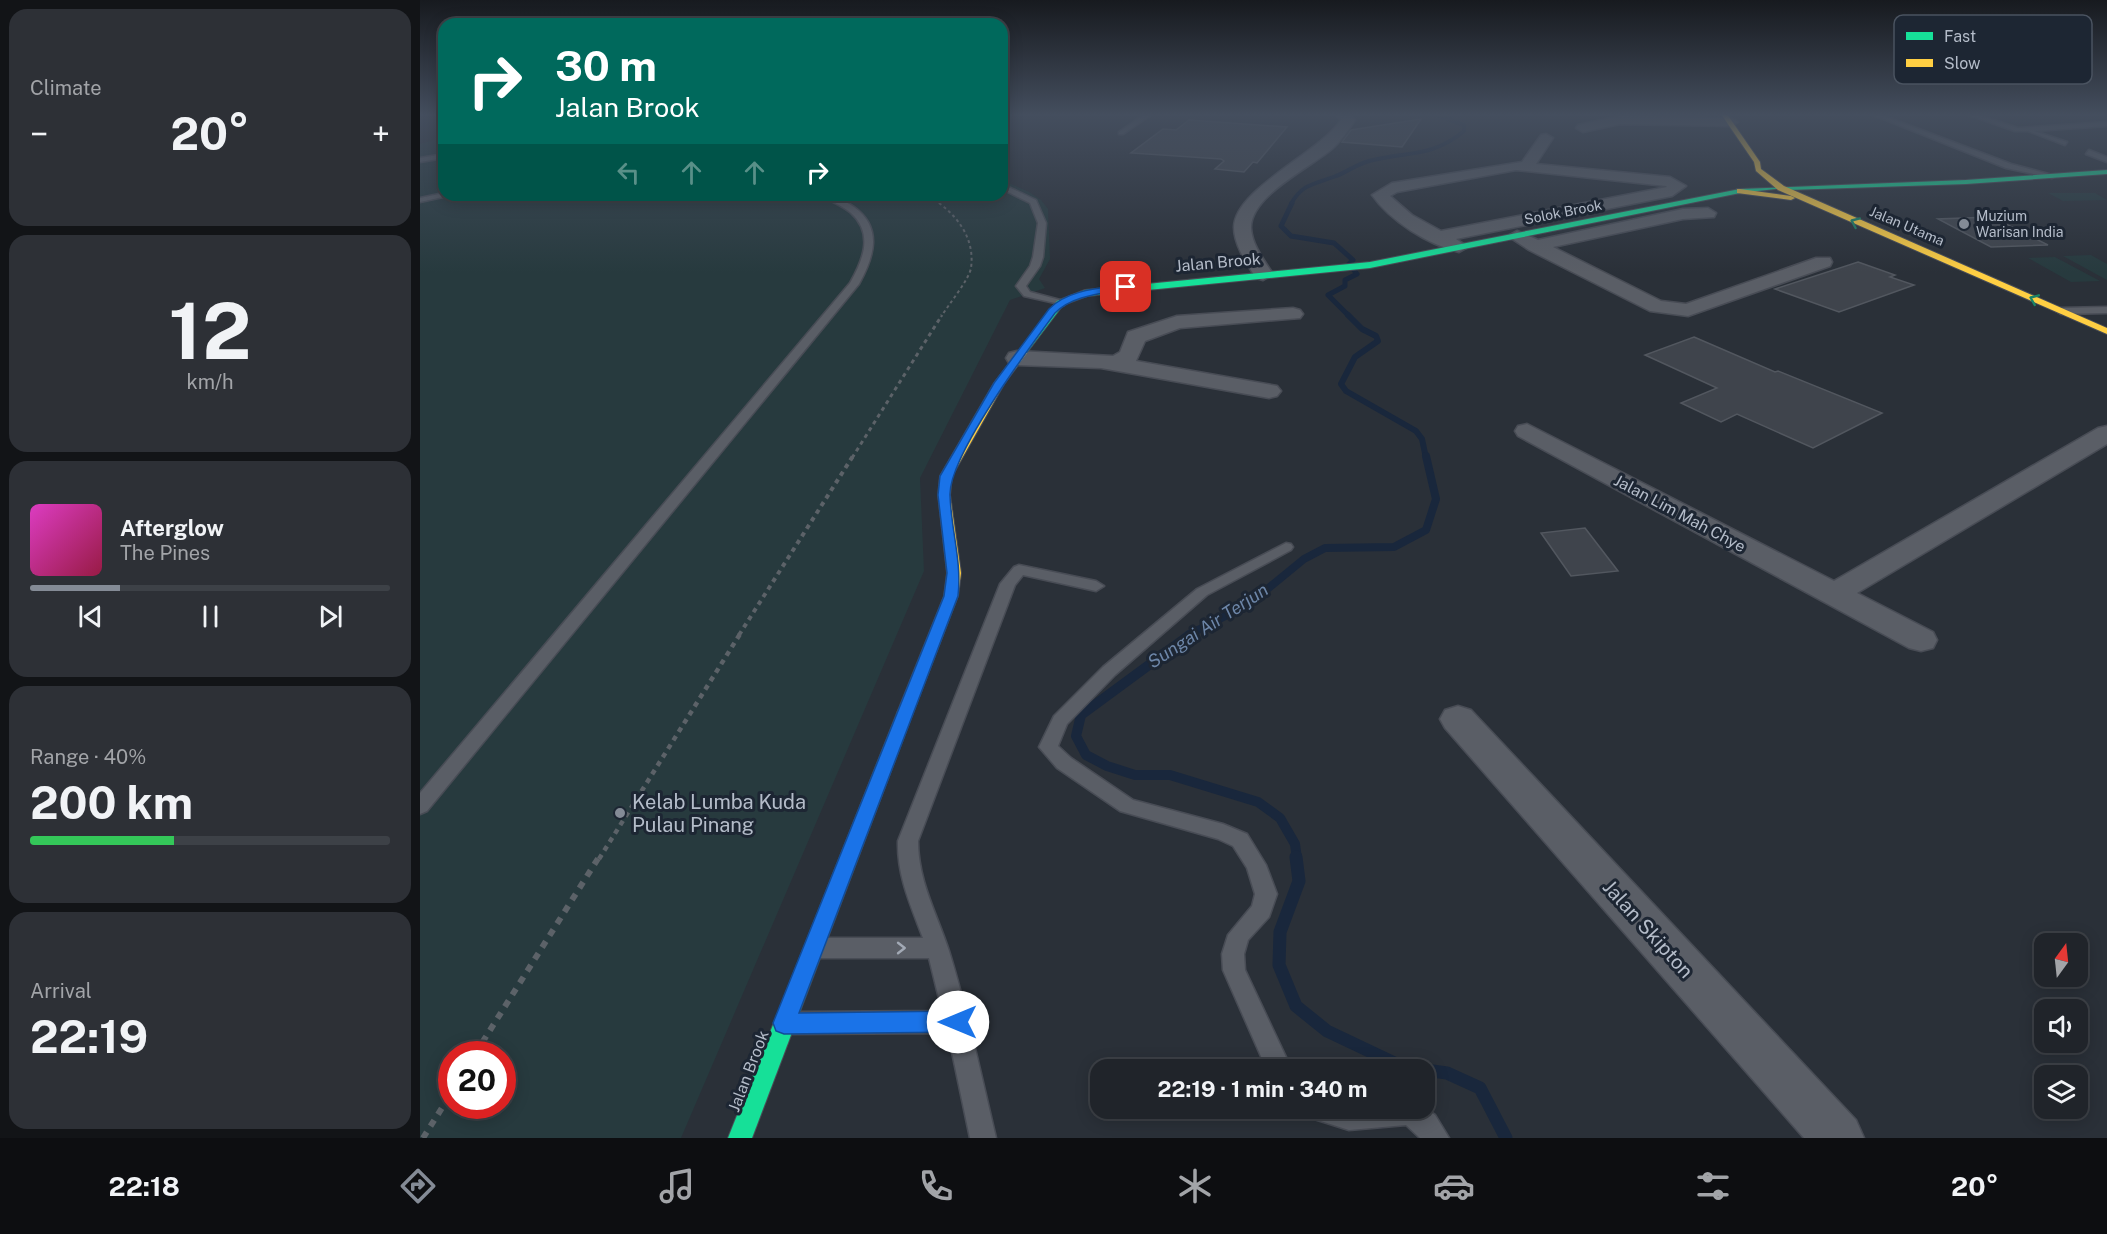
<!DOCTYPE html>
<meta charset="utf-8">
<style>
body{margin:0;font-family:"Public Sans",sans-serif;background:#2d3036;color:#f1f3f6;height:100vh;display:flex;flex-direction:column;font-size:22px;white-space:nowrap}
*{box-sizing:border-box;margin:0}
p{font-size:20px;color:#a2a4a8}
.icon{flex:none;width:33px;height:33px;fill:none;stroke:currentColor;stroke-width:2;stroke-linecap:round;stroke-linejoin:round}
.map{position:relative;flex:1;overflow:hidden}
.side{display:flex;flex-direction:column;gap:9px;padding:9px;background:#121417;width:420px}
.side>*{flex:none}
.guide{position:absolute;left:18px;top:18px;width:570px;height:183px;border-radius:18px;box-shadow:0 3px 15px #0003,0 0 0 2px #3d4147;background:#00695c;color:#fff;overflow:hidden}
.needle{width:39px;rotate:15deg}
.fabs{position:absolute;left:1614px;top:933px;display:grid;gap:12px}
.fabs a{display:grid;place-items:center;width:54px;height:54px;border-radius:12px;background:#20242a;box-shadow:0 3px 15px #0003,0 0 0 2px #3d4147;font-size:30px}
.speed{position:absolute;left:18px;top:1041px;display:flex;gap:12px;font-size:30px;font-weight:700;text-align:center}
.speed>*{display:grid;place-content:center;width:78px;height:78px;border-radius:50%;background:#20242a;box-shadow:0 3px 15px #0003,0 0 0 2px #3d4147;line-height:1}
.speed .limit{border:9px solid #d22;background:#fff;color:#111}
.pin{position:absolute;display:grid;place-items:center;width:51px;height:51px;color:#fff;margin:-26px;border-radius:12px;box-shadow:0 3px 9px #0006}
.me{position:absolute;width:66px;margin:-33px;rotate:270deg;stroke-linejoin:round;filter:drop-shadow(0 0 4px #0008)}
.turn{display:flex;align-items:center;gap:21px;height:126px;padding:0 18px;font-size:27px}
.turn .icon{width:78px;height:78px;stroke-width:2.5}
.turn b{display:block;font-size:42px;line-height:51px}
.lanes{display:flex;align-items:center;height:57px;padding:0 18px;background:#0003;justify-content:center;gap:30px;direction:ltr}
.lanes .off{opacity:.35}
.big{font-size:45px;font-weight:700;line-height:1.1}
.side .card{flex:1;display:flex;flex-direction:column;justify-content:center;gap:9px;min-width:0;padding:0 21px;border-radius:18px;background:#2d3036}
.side .dial{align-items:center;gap:0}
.dial b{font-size:78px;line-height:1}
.song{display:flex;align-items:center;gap:18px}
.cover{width:72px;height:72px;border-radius:9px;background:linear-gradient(135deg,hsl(310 70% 55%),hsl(340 70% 35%))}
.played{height:6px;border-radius:3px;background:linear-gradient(90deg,#848b96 25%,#3d4147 25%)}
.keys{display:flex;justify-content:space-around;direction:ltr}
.heat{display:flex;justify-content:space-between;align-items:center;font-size:33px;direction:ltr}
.charge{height:9px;border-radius:4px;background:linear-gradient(90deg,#34c759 40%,#3d4147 0)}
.trip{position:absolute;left:670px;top:1059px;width:345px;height:60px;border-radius:18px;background:#20242a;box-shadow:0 3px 15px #0003,0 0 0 2px #3d4147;font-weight:700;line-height:60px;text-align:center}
.menu{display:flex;height:96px;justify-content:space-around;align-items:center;background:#0d0e11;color:#a2a4a8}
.menu .icon{width:42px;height:42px}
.menu .active{color:#848b96}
.menu b{font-size:27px;color:#f1f3f6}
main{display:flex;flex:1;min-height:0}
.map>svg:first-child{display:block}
.green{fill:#273a3e;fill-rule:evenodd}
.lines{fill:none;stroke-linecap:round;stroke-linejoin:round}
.stream-far5{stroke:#19273c;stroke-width:4}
.stream-far4{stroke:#19273c;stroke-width:5}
.stream-far3{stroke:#19273c;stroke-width:6}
.stream-far2{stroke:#19273c;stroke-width:8}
.stream-far1{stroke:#19273c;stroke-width:10}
.stream{stroke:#19273c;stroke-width:13}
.building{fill:#3f444c;stroke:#52575f;stroke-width:1.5}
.lane-casing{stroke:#484c55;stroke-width:3}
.street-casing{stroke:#484c55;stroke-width:3}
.fast-casing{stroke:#484c55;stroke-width:2}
.slow-casing{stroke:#484c55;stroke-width:2}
.path-far5{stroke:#5c6268;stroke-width:1.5;stroke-dasharray:2 2;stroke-linecap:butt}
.path-far4{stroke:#5c6268;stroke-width:2;stroke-dasharray:3 3;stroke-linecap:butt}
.path-far3{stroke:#5c6268;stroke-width:3;stroke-dasharray:4 4;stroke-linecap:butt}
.path-far2{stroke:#5c6268;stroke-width:4;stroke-dasharray:4.5 4.5;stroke-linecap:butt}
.path-far1{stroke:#5c6268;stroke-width:4.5;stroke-dasharray:5 5;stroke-linecap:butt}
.path{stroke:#5c6268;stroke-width:6;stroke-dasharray:7 7;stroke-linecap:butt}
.lane{fill:#5a5e66;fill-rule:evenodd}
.street{fill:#5a5e66;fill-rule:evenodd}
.fast{fill:#16e098;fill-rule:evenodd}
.slow{fill:#ffcf43;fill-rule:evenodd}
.oneway{stroke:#1a8366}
.oneway2{stroke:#a2a9b5}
.route{fill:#1a73e8;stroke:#114b97;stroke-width:1.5}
.poi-dot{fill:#848b96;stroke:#1d2633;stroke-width:2}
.labels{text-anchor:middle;stroke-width:6;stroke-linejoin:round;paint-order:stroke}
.far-street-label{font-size:14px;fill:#b4bcc9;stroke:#1d2633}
.far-poi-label{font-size:14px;fill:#b4bcc9;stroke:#1d2633;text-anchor:start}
.street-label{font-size:16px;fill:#b4bcc9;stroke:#1d2633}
.water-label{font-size:18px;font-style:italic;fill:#6d86a8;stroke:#1d2633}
.near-poi-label{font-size:20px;fill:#b4bcc9;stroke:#1d2633;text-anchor:start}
.near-street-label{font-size:20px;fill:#b4bcc9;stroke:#1d2633}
.key{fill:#1d2633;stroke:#4a5360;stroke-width:1.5}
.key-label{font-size:16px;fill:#b4bcc9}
</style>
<main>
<section class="side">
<div class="card"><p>Climate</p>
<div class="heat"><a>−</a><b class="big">20°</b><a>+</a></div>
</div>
<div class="card dial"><b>12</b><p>km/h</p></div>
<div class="card">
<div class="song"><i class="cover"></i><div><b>Afterglow</b><p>The Pines</p></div></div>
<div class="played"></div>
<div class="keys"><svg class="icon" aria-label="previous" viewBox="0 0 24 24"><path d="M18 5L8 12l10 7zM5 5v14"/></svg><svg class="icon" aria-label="pause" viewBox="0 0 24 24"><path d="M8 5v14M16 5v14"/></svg><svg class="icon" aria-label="next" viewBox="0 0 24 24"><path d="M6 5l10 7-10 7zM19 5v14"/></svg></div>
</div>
<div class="card"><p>Range · 40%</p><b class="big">200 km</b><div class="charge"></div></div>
<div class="card"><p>Arrival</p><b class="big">22:19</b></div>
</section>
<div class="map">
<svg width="1687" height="1138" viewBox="0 0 1687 1138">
<rect width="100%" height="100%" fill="#2a3038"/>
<g class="green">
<path d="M24,137V195H582V180L609,192L621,200L628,209L630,259L619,279L625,288L590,300L500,478L504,571L261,1138H0V144ZM32,1054H82V1106H32Z"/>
<path d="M1628,193H1675L1687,200L1643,201Z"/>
<path d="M1671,255L1687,264V280L1643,256Z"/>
<path d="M1635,257L1680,281L1651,282L1608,258Z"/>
</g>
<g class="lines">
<path class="stream-far5" d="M871,204C882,183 896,184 916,176C927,172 937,164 949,161C986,151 1012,158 1044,131V125L1014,114"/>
<path class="stream-far4" d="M872,203L861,226L871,236L914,243L933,260L929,264L937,274L925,280V286L908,295L930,317"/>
<path class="stream-far3" d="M928,315L942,329L956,336L958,341L935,357L921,384L926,391L996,431L1002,439L1006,458"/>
<path class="stream-far2" d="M768,635L829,604L884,559L905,548L974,547L1006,530L1016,499L1006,456"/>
<path class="stream-far1" d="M771,634L661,715L656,736L666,755L687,766L715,775H750L838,802L860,818L875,844L877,859"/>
<g class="stream">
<path d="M876,857L879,881L860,932L859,965L876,1006L907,1031L985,1068L998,1070"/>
<path d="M1005,1070L1027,1073L1060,1088L1086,1138"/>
</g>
</g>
<g class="building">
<path d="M1001,119L982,147L922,142L931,130Z"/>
<path d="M769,120L867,127L837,163L833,162L824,172L795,169L804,161L801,159L711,153L743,129L756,130Z"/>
<path d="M1572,217L1628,245L1571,247L1518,219Z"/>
<path d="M1438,262L1475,275L1470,277L1494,285L1419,312L1355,289Z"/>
<path d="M1274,337L1355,372L1358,371L1462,413L1393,448L1317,414L1301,422L1261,403L1297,388L1225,355Z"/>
<path d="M1165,528L1198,571L1151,576L1121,533Z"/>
</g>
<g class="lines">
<g class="lane-casing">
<g id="lane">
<path d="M725,114H732L703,134H699V132Z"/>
<path d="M1451,114H1459L1591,164L1636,176L1632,178L1586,168Z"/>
<path d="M1546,114H1555L1598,128L1687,122V126L1614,131L1647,142L1645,145L1608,131H1595Z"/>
<path d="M1669,150L1687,157V162L1666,154Z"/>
<path d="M24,154V158L0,162V158Z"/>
<path d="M582,184L616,200L626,223L623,257L620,266L606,286L610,292L644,301V305L604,296L596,286L610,266L613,257L618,223L610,203L582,189Z"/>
<path d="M24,193L32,195L0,202V198Z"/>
<path d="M403,195C416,195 423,200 434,207C463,228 454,257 439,284L7,811L0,814V793L430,283C443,260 454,234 431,213C423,206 411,202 403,195Z"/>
<path d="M1687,307V313L1641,314L1636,311L1641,308Z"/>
<path d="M866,543L871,544L873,547L871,550L787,595L695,675L647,724L638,746L651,758L713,800L803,824L827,834L846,865L857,894L849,917L828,940L824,954L825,970L872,1070H847L803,970L802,954L808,935L832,906L835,894L827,868L813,846L798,839L700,811L637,768L619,747L634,716L683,667L777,589Z"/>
<path d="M599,565L676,581L684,586L676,591L603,575L595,585L498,841C498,881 517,914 529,951C548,1012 561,1075 576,1138H550L528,1033L370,1034L362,1031L358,1023L362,1015L370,1012L522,1011L509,958H400L392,955L389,948L392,941L400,938H503C491,906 477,876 478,841L580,584L594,567Z"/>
<path d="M885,1108H1005L1015,1115L1029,1138H1000L986,1125L929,1130L888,1117Z"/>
</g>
</g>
<g class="street-casing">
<g id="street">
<path d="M916,114H929L935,120C928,131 921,141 912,149C891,167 830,196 831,228C832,245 844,260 853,274L843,280L836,278C827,264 814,245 814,227C815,189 899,153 921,120Z"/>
<path d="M1200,116L1311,118L1318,122L1311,126L1200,124L1163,132L1156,128L1158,125Z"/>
<path d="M1126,134L1133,138L1116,164L1250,177L1266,186L1252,196L1036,239L1048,247L1039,252C1009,245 970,221 952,195L972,183L1102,162L1121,135ZM1096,170L1246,186L1247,187L1021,231L992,215L970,196L977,192Z"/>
<path d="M1288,208L1296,213L1294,217L1263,219L1133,247L1241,301L1266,304L1396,258H1410L1412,262L1410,266L1268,316L1230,311L1109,250L1088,236L1097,231L1118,240L1263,209Z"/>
<path d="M873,308L880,310L883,314L880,318L760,328L725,341L716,361L857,386L861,391L857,396L849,398L681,368L597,365L589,363L586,358L589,353L597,351L693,356L700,352L708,332L757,316Z"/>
<path d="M1107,424L1414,581L1678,428L1687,426V444L1437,593L1513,632L1517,640L1513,648L1501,651L1489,648L1098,436L1095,431L1098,426Z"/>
<path d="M1038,706L1051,710L1436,1120L1444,1138H1384L1025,728L1020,719L1025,710Z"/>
</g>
</g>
<g class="fast-casing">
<g id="fast">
<path d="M1687,170V174L1546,184L1368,190L1364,188L1320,193L950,268L667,296L643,305L605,355L597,353L637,301L665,290L950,262L1320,189L1546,180Z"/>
<path d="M485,707L491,709L493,713L332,1138H308L477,713L479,709Z"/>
</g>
</g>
<g class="slow-casing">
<g id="slow">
<path d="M1301,114H1307L1340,162L1341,169L1364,186L1687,328V334L1358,190L1336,171L1334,162Z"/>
<path d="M1320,189L1371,196L1375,198L1371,200L1317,193V189Z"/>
<path d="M602,350L607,353L584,384L532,476L530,495L541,573L538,596L493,713L491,717H479L477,713L524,596L527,573L518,495L520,476L574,383L599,351Z"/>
</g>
</g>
<path class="path-far5" d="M508,195L521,204"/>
<path class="path-far4" d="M519,203C539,218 555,240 551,268C549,280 528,305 521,317"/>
<path class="path-far3" d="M432,458L522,315"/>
<path class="path-far2" d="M319,635L433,456"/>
<path class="path-far1" d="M179,859L320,634"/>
<g class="path">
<path d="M55,1054L179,857"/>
<path d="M3,1138L32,1092"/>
</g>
<use href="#lane" class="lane"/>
<use href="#street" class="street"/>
<use href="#fast" class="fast"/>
<use href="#slow" class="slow"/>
</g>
<defs><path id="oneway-chevron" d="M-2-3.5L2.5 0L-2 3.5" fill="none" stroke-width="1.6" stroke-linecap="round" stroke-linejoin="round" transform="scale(1.5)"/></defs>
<g class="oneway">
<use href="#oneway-chevron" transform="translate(1435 222) rotate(-156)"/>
<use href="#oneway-chevron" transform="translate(1614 299) rotate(-157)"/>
</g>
<use class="oneway2" href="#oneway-chevron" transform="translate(481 948)"/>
<linearGradient id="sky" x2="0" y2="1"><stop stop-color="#171a1f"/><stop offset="0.42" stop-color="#444e5e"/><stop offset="1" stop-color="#444e5e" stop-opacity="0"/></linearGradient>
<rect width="1687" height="273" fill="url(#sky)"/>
<path class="route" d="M706,284L709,285V289C684,294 654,294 635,313C609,348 529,455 530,495C531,530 542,561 538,596L379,1013L538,1011L546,1014L549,1022L546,1029L538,1032L364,1034L356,1031L353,1023L524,596L527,573L518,495L520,476L574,383L629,309C647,290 680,288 706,284Z"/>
<g class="poi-dot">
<circle cx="1544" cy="224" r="6"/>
<circle cx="200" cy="813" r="6"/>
</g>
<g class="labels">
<g class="far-street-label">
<text transform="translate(1143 212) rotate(-11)" y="5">Solok Brook</text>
<text transform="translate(1487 226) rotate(23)" y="5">Jalan Utama</text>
</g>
<g class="far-poi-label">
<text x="1556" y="221">Muzium<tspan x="1556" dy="16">Warisan India</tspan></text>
</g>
<g class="street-label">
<text transform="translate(798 262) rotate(-5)" y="6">Jalan Brook</text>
<text transform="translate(1260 513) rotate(28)" y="6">Jalan Lim Mah Chye</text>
<text transform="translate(328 1071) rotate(-69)" y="6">Jalan Brook</text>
</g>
<g class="water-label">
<text transform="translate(788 626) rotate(-33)" y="6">Sungai Air Terjun</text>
</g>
<g class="near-poi-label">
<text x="212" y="809">Kelab Lumba Kuda<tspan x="212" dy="23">Pulau Pinang</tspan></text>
</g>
<g class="near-street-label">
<text transform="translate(1228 929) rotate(48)" y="7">Jalan Skipton</text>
</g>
</g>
<rect x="1474" y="15" width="198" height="69" rx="9" class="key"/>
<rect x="1486" y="32" width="27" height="8" fill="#16e098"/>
<rect x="1486" y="59" width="27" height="8" fill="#ffcf43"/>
<g class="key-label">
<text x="1524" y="42">Fast</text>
<text x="1524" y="69">Slow</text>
</g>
</svg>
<div class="fabs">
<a><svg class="needle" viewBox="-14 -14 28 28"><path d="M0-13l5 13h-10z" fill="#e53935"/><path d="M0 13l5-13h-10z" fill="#a2a4a8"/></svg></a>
<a><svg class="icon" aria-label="sound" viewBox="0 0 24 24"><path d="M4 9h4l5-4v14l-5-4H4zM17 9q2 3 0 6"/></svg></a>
<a><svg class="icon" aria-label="layers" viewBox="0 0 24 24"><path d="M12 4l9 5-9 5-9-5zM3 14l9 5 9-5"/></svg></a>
</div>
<div class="speed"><div class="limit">20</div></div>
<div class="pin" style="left:706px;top:287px;background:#d93025"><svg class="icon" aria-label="arrive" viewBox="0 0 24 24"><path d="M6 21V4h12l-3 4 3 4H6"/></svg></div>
<svg class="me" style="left:538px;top:1022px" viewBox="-20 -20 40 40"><circle r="19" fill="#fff"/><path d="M0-13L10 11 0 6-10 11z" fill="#1a73e8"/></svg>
<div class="trip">22:19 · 1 min · 340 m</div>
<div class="guide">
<div class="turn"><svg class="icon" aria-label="right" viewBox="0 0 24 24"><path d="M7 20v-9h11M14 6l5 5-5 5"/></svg><div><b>30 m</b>Jalan Brook</div></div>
<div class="lanes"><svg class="icon off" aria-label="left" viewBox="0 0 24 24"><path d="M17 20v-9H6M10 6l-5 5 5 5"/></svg><svg class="icon off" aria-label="ahead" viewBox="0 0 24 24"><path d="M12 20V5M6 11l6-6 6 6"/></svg><svg class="icon off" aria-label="ahead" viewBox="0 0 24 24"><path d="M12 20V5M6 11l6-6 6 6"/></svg><svg class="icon" aria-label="right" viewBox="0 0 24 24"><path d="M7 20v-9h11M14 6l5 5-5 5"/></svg></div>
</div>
</div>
</main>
<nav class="menu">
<b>22:18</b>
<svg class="icon active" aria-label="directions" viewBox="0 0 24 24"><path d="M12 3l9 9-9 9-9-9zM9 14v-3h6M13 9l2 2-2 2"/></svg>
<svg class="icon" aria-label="music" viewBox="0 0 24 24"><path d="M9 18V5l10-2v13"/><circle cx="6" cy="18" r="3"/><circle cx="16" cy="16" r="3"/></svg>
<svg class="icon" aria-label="phone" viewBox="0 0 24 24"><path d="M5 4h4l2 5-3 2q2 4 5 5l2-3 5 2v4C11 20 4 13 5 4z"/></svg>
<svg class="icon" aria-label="climate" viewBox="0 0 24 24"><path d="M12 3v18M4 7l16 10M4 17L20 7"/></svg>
<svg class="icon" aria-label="car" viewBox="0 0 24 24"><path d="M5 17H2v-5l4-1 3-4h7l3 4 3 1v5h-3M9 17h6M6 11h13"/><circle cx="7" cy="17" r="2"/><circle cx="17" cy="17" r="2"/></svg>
<svg class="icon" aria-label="filters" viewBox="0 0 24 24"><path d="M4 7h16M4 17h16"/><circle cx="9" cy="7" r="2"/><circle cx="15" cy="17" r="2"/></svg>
<b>20°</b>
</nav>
